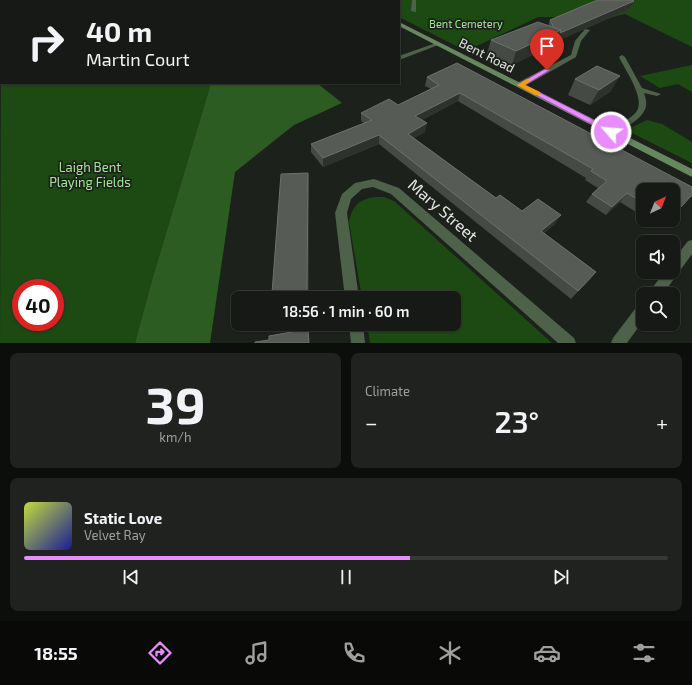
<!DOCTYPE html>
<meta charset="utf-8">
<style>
body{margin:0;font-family:"Exo 2",sans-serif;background:#1f221e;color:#f1f3f6;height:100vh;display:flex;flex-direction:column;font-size:15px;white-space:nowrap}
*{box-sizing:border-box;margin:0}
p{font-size:13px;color:#9ea0a0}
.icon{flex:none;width:22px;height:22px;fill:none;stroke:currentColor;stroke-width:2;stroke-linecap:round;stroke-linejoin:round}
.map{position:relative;height:343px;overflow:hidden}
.details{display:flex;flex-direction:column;gap:10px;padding:10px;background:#0c0e0c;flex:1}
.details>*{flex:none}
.banner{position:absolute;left:0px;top:0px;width:400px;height:84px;box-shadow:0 1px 3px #0004,0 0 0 1px #353834;background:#161915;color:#f1f3f6;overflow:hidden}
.needle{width:26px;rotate:43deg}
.controls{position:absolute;left:636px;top:183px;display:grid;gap:8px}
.controls a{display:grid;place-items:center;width:44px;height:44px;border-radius:8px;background:#161915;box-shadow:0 1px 3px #0004,0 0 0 1px #353834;font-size:20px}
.speed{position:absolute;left:12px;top:279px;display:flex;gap:8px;font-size:20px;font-weight:700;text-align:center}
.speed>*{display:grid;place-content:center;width:52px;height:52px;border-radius:50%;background:#161915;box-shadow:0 1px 3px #0004,0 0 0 1px #353834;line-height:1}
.speed .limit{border:6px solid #d22;background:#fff;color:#111}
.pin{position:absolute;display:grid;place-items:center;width:34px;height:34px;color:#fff;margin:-41px -17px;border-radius:50% 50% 50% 0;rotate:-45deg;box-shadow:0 0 4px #0007}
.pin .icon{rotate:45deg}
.me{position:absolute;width:44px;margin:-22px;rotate:297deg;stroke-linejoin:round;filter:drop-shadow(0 0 3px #0008)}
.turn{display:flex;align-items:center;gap:14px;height:84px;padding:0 20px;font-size:18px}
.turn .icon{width:52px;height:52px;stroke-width:2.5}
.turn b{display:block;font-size:28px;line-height:34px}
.big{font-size:30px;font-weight:600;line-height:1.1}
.details .tile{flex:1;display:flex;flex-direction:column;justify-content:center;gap:6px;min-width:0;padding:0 14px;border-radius:8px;background:#1f221e}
.details .dial{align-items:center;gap:0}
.dial b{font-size:52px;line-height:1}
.song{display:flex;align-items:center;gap:12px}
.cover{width:48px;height:48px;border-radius:6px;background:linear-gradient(135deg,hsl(70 70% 55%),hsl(240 70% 35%))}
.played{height:4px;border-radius:2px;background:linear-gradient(90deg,#e98dfe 60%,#353834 60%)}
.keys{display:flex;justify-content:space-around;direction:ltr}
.heat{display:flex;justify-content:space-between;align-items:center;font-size:22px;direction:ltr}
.details .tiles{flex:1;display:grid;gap:10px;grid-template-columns:1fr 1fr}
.tile:last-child{grid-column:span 2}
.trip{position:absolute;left:231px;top:291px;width:230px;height:40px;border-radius:8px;background:#161915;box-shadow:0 1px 3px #0004,0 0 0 1px #353834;font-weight:600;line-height:40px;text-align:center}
.dock{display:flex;height:64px;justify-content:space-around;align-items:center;background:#090a08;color:#9ea0a0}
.dock .icon{width:28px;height:28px}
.dock .on{color:#e98dfe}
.dock b{font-size:18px;color:#f1f3f6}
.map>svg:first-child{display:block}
.green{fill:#1d4912;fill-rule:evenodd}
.forest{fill:#2c5c21}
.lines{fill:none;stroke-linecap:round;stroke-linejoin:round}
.lane{fill:#4d6249;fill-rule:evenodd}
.street{fill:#4d6249;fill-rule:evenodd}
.secondary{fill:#67885f;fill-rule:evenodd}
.wall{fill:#464a45}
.shaded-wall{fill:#2e322d}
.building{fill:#575b56;stroke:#6d716c}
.route{fill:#e98dfe;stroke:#975ca5}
.slow{fill:#f59e0b}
.labels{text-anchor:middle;stroke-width:3.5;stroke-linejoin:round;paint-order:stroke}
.far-park-label{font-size:11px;fill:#a2e893;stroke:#1d211c}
.street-label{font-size:13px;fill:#e4e7e4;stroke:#1d211c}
.park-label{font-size:13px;fill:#a2e893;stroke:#1d211c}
.near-street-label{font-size:16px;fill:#e4e7e4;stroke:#1d211c}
</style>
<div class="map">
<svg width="692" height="343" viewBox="0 0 692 343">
<rect width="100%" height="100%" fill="#1d211c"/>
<g class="green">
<path d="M365,0H692V47L625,14L585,24L567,17H538L466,51L399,17V1Z"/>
<path d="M1,32V83H211L152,280L135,343H0ZM21,288H55V322H21Z"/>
<path d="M692,65V92L678,84L660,88L640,76Z"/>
<path d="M647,120L662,124L692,142V163L626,130Z"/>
<path d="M375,197H384L394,201L552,343H370L367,324H454V298H362L349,222C353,205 358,200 375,197Z"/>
</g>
<path class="forest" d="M211,83H317L342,103L294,125L235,172L210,343H135L152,280Z"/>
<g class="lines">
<g class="lane">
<path d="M412,0H416V12L411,11Z"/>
<path d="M436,43L441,44L399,60V56Z"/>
<path d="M622,55L625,57L642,88L661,94L657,96L644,93C645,97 647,101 646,106C644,119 622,130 611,134L607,131L608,129C617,125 631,119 637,111C645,97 625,70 619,57Z"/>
</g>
<g class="street">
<path d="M585,29L590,30L581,41L576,57L523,87H517V83L571,55L575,41Z"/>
<path d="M374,179L399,188L574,338L576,343H558L391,194L373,187L362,189L351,199L347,213L359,298H345L335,213L342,194L355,183Z"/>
<path d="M692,240V254L663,294H648L664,272H673V260L688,241Z"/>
<path d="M643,303V321L627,343H611L613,338L638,305Z"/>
<path d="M349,324H363L365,343H351Z"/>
</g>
<g class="secondary">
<path d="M350,0H356L357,1H351Z"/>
<path d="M399,22L692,169V177L399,26Z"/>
</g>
</g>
<g class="wall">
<path d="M634,1L630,9L557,41L555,44L512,65L487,54L491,40L548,26L550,20Z"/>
<path d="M427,77L692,195L673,214V190H643V210L640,209L636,212L620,202L606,215L586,202L592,194L598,188L585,180L586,178L458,101L422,120L425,132L414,138L496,198L522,211L555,224L544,233L596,272L571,299L379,144L323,167L311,152V144L364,123L361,121V113L398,105L431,89L425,86Z"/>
<path d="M575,79L611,91L590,105L568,95Z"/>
<path d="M308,173L309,182V298H273L272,293Z"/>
</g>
<g class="shaded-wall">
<path d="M634,1L630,9L557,41L555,44L512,65L516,51L561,30Z"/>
<path d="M620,76L611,91L590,105L599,90Z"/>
<path d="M460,93L458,101L414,124L415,116Z"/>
<path d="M427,123L425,132L406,143L408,134Z"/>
<path d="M379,135V144L323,167V158Z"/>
<path d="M308,173L309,182V298L307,291Z"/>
<path d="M627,193L620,202L606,215L612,207Z"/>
<path d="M561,215L555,224L536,240L541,231Z"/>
</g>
<g class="building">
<path d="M324,0H349L351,1H323Z"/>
<path d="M598,0H633L634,1L560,33L561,30L554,28L550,20L590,3Z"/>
<path d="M538,22L561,30L516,51L491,40Z"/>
<path d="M457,63L692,187V195L681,207L673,203V190H643V203L627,193L612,207L592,194L607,181L591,171L593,169L460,93L415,116L427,123L408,134L496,198L500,195L522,211L538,199L561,215L541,231L596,272L578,291L379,135L323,158L311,144L372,120L361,113L389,99L398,105L439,85L427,77Z"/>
<path d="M597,66L620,76L599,90L575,79Z"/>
<path d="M308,173L307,291L272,293L281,174Z"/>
<path d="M308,329L309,343H255V342L269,340V336Z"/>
</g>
<path class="route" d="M545,69L550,70L525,85L614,130V133H608L517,85Z"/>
<path class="slow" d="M527,79L530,81L525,85L540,92V95H535L517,85Z"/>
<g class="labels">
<g class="far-park-label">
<text x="466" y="28">Bent Cemetery</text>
</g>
<g class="street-label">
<text transform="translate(487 55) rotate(27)" y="5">Bent Road</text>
</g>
<g class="park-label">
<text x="90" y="172">Laigh Bent<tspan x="90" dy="15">Playing Fields</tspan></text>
</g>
<g class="near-street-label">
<text transform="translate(443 210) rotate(41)" y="6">Mary Street</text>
</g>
</g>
</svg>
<div class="controls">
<a><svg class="needle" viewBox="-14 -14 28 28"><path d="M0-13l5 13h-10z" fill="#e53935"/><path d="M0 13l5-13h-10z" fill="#9ea0a0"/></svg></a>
<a><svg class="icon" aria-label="sound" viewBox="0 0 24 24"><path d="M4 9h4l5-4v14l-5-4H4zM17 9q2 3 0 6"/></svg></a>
<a><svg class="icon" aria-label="search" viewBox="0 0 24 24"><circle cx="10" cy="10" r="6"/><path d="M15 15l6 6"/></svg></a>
</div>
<div class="speed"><div class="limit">40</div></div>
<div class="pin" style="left:547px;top:70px;background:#d93025"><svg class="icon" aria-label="arrive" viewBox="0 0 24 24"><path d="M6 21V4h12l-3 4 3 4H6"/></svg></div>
<svg class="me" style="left:611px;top:132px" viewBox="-20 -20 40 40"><circle r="17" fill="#e98dfe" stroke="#fff" stroke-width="3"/><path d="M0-11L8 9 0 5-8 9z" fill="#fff"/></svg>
<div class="trip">18:56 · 1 min · 60 m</div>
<div class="banner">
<div class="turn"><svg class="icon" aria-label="right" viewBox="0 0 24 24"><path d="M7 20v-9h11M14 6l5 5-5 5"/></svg><div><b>40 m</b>Martin Court</div></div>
</div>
</div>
<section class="details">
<div class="tiles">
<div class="tile dial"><b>39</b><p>km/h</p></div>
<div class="tile"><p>Climate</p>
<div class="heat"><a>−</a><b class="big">23°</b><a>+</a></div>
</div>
<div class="tile">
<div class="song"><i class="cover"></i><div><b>Static Love</b><p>Velvet Ray</p></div></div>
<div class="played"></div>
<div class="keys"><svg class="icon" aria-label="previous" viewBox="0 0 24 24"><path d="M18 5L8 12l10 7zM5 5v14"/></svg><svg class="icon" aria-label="pause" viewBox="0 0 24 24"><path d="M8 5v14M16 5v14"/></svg><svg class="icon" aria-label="next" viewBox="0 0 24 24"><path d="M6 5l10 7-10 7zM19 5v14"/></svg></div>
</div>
</div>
</section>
<nav class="dock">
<b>18:55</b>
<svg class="icon on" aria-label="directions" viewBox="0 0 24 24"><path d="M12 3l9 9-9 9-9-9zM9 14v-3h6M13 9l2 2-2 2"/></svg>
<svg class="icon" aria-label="music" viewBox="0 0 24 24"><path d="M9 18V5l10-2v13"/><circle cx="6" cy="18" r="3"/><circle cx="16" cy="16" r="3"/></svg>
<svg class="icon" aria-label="phone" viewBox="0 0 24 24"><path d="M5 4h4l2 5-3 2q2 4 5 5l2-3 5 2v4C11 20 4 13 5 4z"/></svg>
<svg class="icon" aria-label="climate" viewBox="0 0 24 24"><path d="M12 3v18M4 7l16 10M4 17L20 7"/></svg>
<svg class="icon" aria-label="car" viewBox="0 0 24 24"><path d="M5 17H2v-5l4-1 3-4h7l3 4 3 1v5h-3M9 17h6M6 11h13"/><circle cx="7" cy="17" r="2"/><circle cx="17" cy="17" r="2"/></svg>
<svg class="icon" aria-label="filters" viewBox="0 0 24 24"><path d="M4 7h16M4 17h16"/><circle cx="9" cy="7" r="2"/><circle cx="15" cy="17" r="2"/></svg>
</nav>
